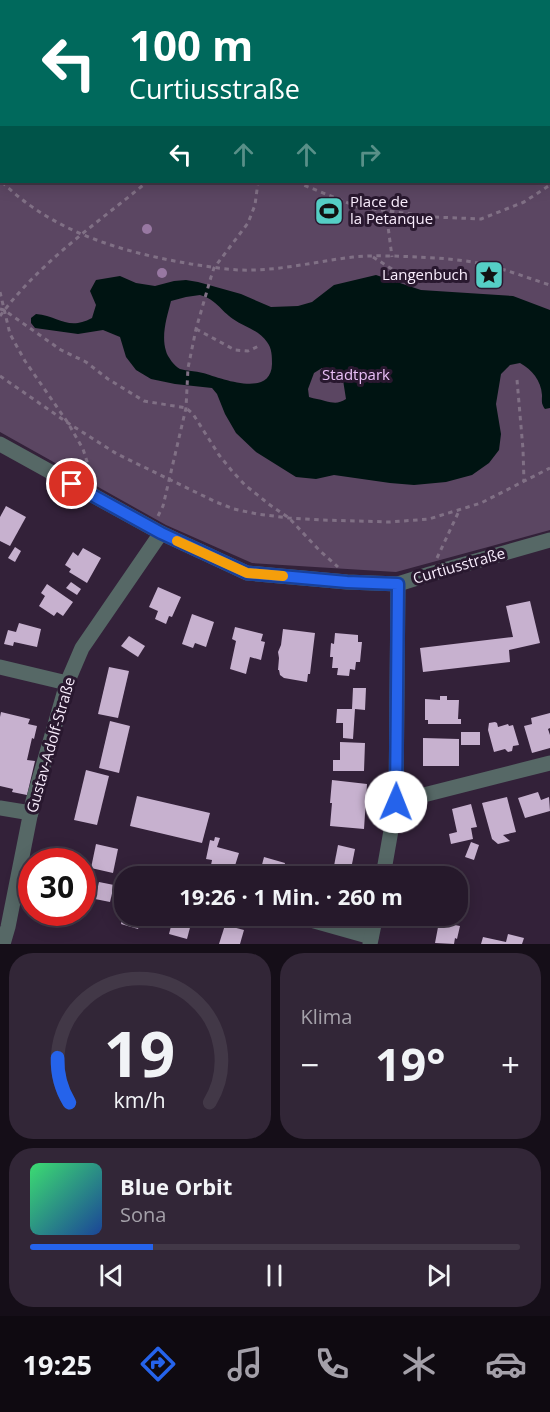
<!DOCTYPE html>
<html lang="de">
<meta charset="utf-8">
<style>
body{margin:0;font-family:"Open Sans",sans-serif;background:#322637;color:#f1f3f6;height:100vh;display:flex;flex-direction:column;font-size:22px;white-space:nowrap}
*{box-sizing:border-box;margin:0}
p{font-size:20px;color:#a4a0a9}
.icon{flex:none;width:33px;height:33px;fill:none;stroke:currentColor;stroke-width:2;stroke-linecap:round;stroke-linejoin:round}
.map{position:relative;height:944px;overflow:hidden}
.side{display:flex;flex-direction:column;gap:9px;padding:9px;background:#150e18;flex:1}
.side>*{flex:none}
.banner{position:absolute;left:0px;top:0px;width:550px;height:183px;box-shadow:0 3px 15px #0003,0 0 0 2px #423847;background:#00695c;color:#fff;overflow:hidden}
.speed{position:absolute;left:18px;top:848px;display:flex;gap:12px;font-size:30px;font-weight:700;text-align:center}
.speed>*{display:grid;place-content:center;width:78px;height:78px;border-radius:50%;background:#26192b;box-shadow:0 3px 15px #0003,0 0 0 2px #423847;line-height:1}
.speed .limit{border:9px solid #d22;background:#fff;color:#111}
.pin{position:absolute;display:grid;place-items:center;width:51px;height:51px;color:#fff;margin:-26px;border:3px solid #fff;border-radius:50%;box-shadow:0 2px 6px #0007}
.me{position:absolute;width:66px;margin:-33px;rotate:1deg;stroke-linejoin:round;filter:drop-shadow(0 0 4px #0008)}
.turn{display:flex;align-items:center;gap:21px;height:126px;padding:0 30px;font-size:27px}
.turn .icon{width:78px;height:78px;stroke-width:2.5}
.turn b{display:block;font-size:42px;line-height:51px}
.lanes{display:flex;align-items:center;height:57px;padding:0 30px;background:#0003;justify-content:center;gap:30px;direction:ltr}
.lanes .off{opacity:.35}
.big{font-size:45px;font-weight:700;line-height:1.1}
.side .widget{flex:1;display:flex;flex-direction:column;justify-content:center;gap:9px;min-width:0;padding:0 21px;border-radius:24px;background:#322637}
.side .dial{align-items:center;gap:0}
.dial svg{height:156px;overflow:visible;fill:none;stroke:#423847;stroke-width:7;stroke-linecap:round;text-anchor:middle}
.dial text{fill:#f1f3f6;stroke:none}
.song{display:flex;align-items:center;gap:18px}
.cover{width:72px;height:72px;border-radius:9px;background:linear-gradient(135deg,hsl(140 70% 55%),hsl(220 70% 35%))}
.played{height:6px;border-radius:3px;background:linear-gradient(90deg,#2563eb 25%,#423847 25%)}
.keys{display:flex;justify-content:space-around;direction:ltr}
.heat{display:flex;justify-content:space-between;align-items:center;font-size:33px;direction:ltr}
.side .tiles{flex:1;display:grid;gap:9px;grid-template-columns:1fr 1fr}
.widget:last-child{grid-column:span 2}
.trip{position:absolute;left:114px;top:866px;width:354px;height:60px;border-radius:24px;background:#26192b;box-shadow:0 3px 15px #0003,0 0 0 2px #423847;font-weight:700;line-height:60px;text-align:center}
.tabs{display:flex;height:96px;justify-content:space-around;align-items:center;background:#0f0a11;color:#a4a0a9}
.tabs .icon{width:42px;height:42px}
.tabs .current{color:#2563eb}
.tabs b{font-size:27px;color:#f1f3f6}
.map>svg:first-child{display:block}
.green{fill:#5b4662}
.water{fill:#001412;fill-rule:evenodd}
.building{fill:#c7b1cf}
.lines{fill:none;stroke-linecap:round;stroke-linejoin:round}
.path{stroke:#807085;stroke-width:3;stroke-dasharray:4.5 4.5;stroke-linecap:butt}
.minor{stroke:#566866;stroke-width:15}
.tree{fill:#9878a2}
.route-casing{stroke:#184099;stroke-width:15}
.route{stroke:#2563eb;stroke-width:10}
.slow{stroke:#f59e0b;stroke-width:10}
.labels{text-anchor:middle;stroke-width:6;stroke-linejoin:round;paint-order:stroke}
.poi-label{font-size:15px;fill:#f9edfd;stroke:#29182f;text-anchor:start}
.park-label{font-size:15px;fill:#eac0f8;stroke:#29182f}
.street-label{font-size:15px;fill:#f9edfd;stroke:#29182f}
</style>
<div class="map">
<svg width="550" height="944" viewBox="0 0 550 944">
<rect width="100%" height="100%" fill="#332139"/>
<path class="green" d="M0,0H104L108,1L2,2V182H549L550,13V530L396,572L252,563L166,525L0,432Z"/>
<path class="water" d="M376,275L421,290L513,296L550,310V408L545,409C541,403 542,402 542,395C541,380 532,370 520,363L510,365L501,374L496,404L501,434L499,450L489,463L472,475L446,482L414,485L390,483L334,475L316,479L296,477L256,452L236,433L225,414L217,394L212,388L175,384L151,379L136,370L126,357L120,337L103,330L78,334L35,328L31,323V318L36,314C59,316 68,331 92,318L96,305L90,291L96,280L120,276L136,283L155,286L174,281L186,280L198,282L241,294L271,307L298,306L312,302L334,285ZM200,295C217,300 220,310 233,319C244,327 259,330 267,342C272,348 272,357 272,364C271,399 221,378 203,373C195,371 187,371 180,369C175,367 167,356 166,351C161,335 167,317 171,301L186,297ZM322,368L330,374L334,373H340L343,380L346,399C338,404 334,403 325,401C319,399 315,399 309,397L308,389L314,373Z"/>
<g class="building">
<path d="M6,506L26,517L10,546L0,541V517Z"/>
<path d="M15,547L21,551L15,562L8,558Z"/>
<path d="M83,548L101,558L87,583L69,572L71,569L65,565L73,552L78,556Z"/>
<path d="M71,582L81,589L77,595L66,588Z"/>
<path d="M47,584L73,602L63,616L57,612L54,616L39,606L45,596L41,593Z"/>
<path d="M158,587L181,597L172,617L169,616L166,624L155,619L158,611L149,607Z"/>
<path d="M530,601L540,643L509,650L510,662L423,672L420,648L513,637L506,606Z"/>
<path d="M192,614L214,622L206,647L195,643L193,648L182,644Z"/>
<path d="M19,623L41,629L37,647L14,642L13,646L4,644L8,630L16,632Z"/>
<path d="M235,627L263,634L261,641L265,642L261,660L250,657L246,674L230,669L236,641L232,639Z"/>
<path d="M283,629L315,633L310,674H308L307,682L284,678L280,675L279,670H278L279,658L278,652L281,645Z"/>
<path d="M335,633L358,635V642H362L360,662H356L355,670L350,669L349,676L337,675L338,668H332L333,657H330L331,643L334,644Z"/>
<path d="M129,636L145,646L138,657L121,646Z"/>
<path d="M109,667L129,671L118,718L98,714Z"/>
<path d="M353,688H366L365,710L355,709L353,739L343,738V723H336L337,709H352Z"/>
<path d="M440,696H447V700H459L458,719H461V724H428V720H425V699L440,700Z"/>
<path d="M1,712L30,719L28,724L37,726L34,739L32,738L27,760L35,761L27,795L12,792L13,789L0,786V717Z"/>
<path d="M550,713V728L548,729L550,735V748L532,753L524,726L532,724L531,718Z"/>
<path d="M110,721L130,726L119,773L99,768Z"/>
<path d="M495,722L497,723L498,727L508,724L509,726L513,725L519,745L513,746L512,751L508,752L505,749L494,752L488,730L489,723Z"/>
<rect x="461" y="732" width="19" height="13"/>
<path d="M423,738L459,739V766H423Z"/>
<path d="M340,742L365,743L364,771H333V760H340Z"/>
<path d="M86,770L109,776L97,825L74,820Z"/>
<path d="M332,780L367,784L364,829L330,826L332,803H330Z"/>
<path d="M538,792L541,800L549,797L550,811L525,818L518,798Z"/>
<path d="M137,796L210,813L202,843L130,826Z"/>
<path d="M507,797L516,832L503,835L510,841L498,844L492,839L482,803Z"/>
<path d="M471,804L477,827L471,828L473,839L451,844L449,834L457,832L452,809Z"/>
<path d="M215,837L220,838L217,847L239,853L233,872L227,870L226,873L219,871L220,868L211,865L212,860L206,859L210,840L214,841Z"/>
<path d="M471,842L479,845L474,860L465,857Z"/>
<path d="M96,844L118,849L113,873L91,868Z"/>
<path d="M338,845L355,849L351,869L334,866Z"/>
<path d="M264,857L285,863L282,876H259Z"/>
<path d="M99,882L114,885L110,902L95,899Z"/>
<path d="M82,883L89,885L83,909H82Z"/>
<path d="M123,915H142L138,929L121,924Z"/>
<path d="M174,915L193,916L187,939L169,934Z"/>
<path d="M439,922L460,926L457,939L455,938L454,944L435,943Z"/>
<path d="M225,925L244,930L240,944H219Z"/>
<path d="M508,934L524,938L522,944H481L483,937L506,942Z"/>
</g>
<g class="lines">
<g class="path">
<path d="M0,17L2,18"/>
<path d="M549,104H550"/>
<path d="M0,139H2"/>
<path d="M2,182C53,232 121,252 191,264C212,267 233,271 254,270C287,269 320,261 353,257C374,255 396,256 417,257C441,258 471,260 494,267C513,272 531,279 550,285"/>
<path d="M296,182L358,207L434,217L481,219L524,202L550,185"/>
<path d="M386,211L392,257"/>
<path d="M373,257L406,278L418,283"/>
<path d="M0,292L10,334L25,361L68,423L83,449L92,477"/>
<path d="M0,309L4,310L61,350L86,362L108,379L144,401L186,408L193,414L219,455L232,471L245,485L270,505L289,518L319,550L338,567"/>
<path d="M0,316C40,262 96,224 147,182"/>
<path d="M196,329L235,350L248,351L261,345"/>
<path d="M0,376L68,423L117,454L216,502L234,509L257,514L289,518L322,520L390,522L429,519L481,503L550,468"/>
<path d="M517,380L523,449L524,482"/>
<path d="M158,516L163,506L186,408L188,368L196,329L211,277L214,268L248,223L255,205L258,182"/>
<path d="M437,558L459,511"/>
</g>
<g class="minor">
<path d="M146,0L151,2"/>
<path d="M486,0L487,2"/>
<path d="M296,2L297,0"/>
<path d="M545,2L549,0"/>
<path d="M0,444L161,533L247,573L347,582L398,584L430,574L550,540"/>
<path d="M0,667L67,683"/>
<path d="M396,802L550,763"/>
<path d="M0,808L31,813"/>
<path d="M145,873L156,876"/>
<path d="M383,876L396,802L398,584"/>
<path d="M293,915L371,937"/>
<path d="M3,944L8,927L33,801L67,683L82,648L161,533"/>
<path d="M370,944L376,915"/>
</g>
</g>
<g class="tree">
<circle cx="147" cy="229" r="5"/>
<circle cx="162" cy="273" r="5"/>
</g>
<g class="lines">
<g class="route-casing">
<path id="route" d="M72,484L161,533L247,573L347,582L398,584L396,802"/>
</g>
<use href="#route" class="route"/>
<path class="slow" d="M177,541L247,573L283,576"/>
</g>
<defs>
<g id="stadium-square" transform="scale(1.5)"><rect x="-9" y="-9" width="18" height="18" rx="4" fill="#55cec5" stroke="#29182f"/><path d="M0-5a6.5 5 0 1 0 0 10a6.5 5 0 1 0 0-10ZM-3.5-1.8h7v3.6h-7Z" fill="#111"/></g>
<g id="sight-square" transform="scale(1.5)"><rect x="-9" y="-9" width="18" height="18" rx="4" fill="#55cec5" stroke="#29182f"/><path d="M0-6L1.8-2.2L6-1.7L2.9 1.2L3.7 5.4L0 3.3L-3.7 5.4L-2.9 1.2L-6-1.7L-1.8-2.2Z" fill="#111"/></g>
</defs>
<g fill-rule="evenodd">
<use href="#stadium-square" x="329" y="211"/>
<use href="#sight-square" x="489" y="275"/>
</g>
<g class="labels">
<g class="poi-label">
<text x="350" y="207">Place de<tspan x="350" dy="17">la Petanque</tspan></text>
<text x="468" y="280" text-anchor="end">Langenbuch</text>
</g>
<g class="park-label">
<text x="356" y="380">Stadtpark</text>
</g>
<g class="street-label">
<text transform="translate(459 566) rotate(-16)" y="5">Curtiusstraße</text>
<text transform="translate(51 745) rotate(-74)" y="5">Gustav-Adolf-Straße</text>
</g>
</g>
</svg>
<div class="speed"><div class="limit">30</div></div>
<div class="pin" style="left:72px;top:484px;background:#d93025"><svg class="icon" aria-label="arrive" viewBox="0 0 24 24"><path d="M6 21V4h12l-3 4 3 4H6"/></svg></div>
<svg class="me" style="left:396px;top:802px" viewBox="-20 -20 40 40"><circle r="19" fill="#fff"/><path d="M0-13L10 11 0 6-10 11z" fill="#2563eb"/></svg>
<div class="trip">19:26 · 1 Min. · 260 m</div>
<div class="banner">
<div class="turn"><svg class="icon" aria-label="left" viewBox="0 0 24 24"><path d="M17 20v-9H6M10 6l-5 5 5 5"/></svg><div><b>100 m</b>Curtiusstraße</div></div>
<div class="lanes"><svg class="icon" aria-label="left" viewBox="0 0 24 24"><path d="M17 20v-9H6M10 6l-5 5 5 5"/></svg><svg class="icon off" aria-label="ahead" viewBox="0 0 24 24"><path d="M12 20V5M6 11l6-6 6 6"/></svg><svg class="icon off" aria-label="ahead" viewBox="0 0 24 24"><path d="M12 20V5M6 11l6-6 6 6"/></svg><svg class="icon off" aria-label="right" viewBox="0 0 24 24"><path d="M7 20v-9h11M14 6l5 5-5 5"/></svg></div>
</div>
</div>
<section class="side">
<div class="tiles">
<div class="widget dial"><svg viewBox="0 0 100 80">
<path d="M14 69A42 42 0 1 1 86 69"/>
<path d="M14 69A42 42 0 0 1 8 46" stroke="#2563eb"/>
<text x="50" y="56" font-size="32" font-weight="700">19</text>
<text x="50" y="72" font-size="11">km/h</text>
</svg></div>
<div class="widget"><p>Klima</p>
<div class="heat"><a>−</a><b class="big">19°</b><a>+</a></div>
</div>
<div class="widget">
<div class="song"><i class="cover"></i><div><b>Blue Orbit</b><p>Sona</p></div></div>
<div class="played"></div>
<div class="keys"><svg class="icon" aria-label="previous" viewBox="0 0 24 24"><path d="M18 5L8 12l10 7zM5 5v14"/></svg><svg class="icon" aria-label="pause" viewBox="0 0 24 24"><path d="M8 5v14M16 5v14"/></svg><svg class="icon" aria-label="next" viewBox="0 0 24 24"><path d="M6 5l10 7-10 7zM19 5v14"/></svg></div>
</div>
</div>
</section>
<nav class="tabs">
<b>19:25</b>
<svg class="icon current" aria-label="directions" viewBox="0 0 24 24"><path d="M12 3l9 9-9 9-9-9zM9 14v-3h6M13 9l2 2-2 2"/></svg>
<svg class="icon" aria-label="music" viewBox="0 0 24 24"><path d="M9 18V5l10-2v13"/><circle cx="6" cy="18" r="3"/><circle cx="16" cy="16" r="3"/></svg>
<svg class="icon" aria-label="phone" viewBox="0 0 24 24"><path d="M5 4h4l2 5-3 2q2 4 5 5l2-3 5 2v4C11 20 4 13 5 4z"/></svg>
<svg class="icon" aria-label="climate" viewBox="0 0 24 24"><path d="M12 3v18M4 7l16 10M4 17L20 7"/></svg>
<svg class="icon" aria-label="car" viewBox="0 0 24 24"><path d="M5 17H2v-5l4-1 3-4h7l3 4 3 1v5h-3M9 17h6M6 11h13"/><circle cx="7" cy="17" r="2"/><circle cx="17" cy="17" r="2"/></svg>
</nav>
